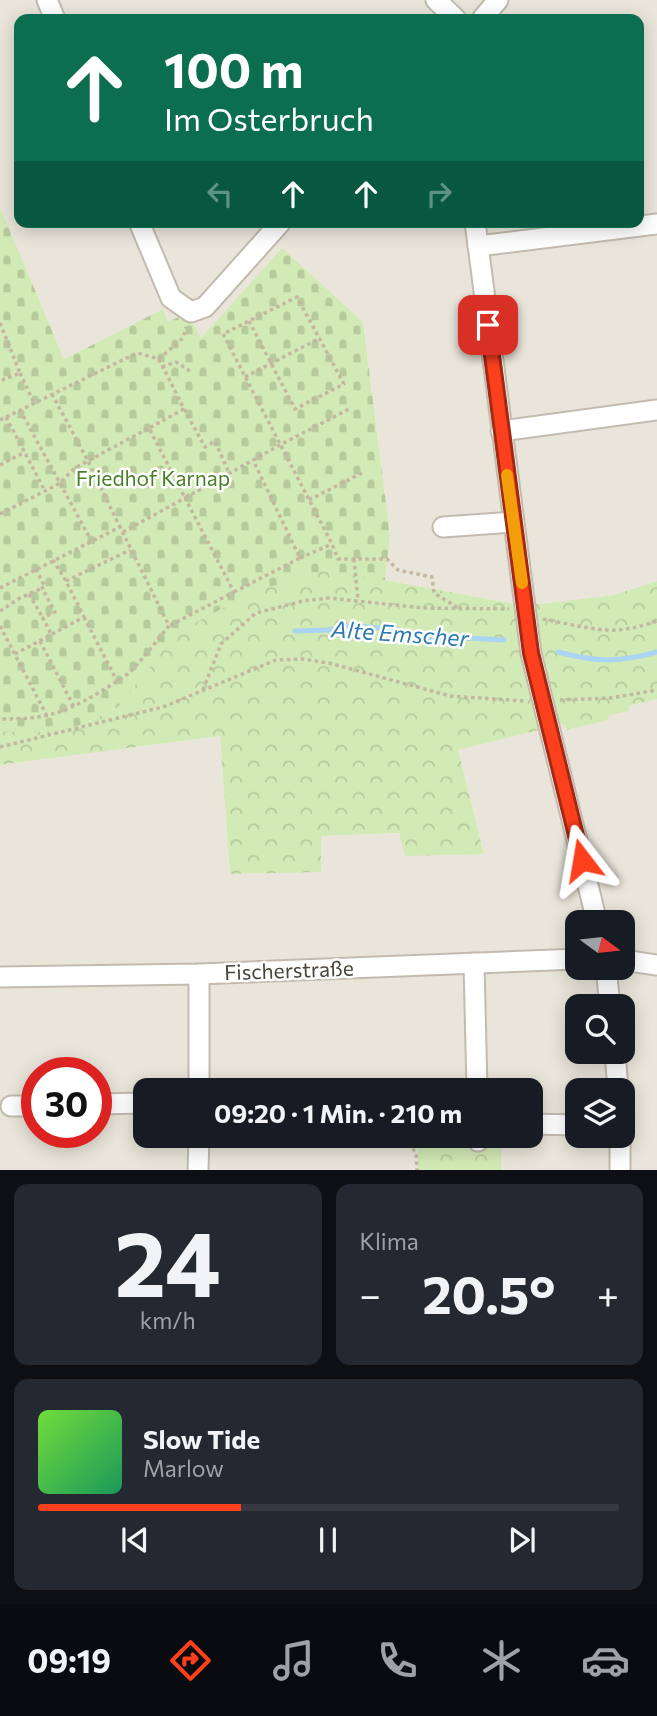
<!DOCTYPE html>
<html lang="de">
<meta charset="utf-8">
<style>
body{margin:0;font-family:Commissioner,sans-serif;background:#242831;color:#f1f3f6;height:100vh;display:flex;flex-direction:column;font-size:26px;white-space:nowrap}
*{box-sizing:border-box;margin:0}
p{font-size:23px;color:#9ea1a6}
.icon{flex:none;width:38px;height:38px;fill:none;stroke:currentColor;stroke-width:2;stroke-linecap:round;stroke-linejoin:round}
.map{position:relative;height:1170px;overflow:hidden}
.drawer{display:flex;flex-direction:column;gap:14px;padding:14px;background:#0d0f14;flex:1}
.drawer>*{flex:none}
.banner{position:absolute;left:14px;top:14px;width:630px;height:214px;border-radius:14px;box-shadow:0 4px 18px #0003;background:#0b6e4f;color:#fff;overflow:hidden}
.needle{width:46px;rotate:105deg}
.controls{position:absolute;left:565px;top:910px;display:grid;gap:14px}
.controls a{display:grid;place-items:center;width:70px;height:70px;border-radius:14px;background:#171b24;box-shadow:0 4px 18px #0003;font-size:35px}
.speed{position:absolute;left:21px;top:1057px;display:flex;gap:14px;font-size:35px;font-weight:700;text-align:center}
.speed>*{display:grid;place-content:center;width:91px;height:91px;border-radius:50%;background:#171b24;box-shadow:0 4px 18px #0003;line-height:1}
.speed .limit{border:10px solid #d22;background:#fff;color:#111}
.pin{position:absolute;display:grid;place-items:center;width:60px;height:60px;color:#fff;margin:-30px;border-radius:14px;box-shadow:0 4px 10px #0006}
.me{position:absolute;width:77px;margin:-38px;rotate:346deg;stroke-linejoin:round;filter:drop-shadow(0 0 5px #0008)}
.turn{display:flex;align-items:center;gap:24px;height:147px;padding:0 35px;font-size:32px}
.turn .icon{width:91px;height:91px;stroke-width:2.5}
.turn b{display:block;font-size:49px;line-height:60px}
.lanes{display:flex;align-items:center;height:66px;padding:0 35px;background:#0003;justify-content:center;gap:35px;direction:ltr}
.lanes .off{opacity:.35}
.big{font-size:52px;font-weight:700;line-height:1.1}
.drawer .widget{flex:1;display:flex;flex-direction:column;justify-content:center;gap:10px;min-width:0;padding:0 24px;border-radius:14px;background:#242831}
.drawer .dial{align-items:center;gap:0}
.dial b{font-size:91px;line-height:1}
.song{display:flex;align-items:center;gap:21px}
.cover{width:84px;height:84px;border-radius:10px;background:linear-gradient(135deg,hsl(100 70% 55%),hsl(150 70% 35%))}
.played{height:7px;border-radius:4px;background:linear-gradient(90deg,#fc3f1d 35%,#363941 35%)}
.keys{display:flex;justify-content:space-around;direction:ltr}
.heat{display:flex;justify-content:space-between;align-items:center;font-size:38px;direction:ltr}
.drawer .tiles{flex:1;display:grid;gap:14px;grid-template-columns:1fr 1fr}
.widget:last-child{grid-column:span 2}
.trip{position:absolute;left:133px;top:1078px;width:410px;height:70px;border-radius:14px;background:#171b24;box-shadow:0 4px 18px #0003;font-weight:700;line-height:70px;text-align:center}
.tabs{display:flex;height:112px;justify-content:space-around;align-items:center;background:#090b0e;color:#9ea1a6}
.tabs .icon{width:49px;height:49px}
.tabs .current{color:#fc3f1d}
.tabs b{font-size:32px;color:#f1f3f6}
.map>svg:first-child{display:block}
.residential{fill:#eae5da;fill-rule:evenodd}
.cemetery{fill:url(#cemetery-stones)}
.park{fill:url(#park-crowns)}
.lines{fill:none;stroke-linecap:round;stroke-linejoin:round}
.stream{stroke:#a9d4f2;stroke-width:5}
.minor-casing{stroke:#c2bbae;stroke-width:23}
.path{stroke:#c4b79f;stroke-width:3.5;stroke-dasharray:3.5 3.5;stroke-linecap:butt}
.minor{stroke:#fff;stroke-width:19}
.route-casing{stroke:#a42913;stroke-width:18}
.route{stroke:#fc3f1d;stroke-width:12}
.slow{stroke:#f59e0b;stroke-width:12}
.labels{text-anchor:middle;stroke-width:5;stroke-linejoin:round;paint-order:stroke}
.park-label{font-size:21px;fill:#4a7f2a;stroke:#fff}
.street-label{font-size:21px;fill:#4b4439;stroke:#fff}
.water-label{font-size:23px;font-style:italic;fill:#2e7ab2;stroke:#fff}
</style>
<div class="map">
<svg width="657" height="1170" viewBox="0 0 657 1170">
<defs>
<pattern id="cemetery-stones" width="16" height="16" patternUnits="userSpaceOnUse" patternTransform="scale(1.75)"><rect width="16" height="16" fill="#d2eab5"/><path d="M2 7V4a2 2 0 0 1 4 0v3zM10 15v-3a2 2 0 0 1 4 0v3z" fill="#b6ca9c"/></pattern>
<pattern id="park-crowns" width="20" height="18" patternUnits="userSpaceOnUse" patternTransform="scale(1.75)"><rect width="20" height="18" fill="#d2eab5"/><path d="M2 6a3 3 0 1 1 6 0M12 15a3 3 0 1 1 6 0" fill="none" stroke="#b6ca9c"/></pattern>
</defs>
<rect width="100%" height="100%" fill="#f6f3ec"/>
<g class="residential">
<path d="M0,0H657V581L614,595L540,604H515L385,580L390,535L363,322L200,338L168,323L163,309L64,359L0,207ZM19,19H639V222H19Z"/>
<path d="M657,699V1170H0V765L220,736L230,874L321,871L320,836L400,833L484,854L458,750L565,724L567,730L608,719V715L629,706ZM578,922H623V968H578ZM578,1006H623V1052H578ZM37,1073H96V1132H37ZM145,1090H530V1136H145ZM578,1090H623V1136H578Z"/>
</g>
<path class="cemetery" d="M0,207L64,359L163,309L168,322L187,313L201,338L282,248L363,322L390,535L385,580L322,576L134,688L117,708L81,725L64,730L44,732H0Z"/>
<g class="park">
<path d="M322,571L385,580L515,604H540L614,595L657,581V699L629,706V711L609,715L608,720L567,730L564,724L458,750L484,854L405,856L399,833L321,836V872L230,874L220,736L0,765V732H44L81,725L117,708L178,632L253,592Z"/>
<path d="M447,1082V1090H315V1083Z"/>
<path d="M316,1136H448L449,1146L501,1145V1170H418V1151L409,1140L316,1141Z"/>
</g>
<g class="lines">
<g class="stream">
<path d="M295,631L328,630L351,626L395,629L430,640L468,638L504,640"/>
<path d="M558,652C596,662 619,663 657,652"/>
</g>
<g class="minor-casing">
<g id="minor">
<path d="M47,0L55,19"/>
<path d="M436,0L456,19"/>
<path d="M482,19L498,0"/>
<path d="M139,222L171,298L191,312L205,307L281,222"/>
<path d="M475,222L531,653L597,922"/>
<path d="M478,246L657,224"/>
<path d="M501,431L657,410"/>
<path d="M443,527L514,522"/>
<path d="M623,960L657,965"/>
<path d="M474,963L477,1090"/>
<path d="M606,968L610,1006"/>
<path d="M199,974V1090"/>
<path d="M0,977L199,974L578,959"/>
<path d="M615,1052L618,1090"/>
<path d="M96,1104L145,1103"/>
<path d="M11,1106H37"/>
<path d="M530,1124L578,1125"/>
<path d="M478,1136V1141"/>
<path d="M620,1136V1170"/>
<path d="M198,1170L199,1136"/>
</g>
</g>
<g class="path">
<path d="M249,321L295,409L344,384L297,297L223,334L332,544L338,559H387L398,570L432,577L434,593L458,608"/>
<path d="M0,323L20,373L0,381"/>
<path d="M159,359L184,409L149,428L185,498L280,445L349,409"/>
<path d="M162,367L176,362L190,371"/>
<path d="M20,373L34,403"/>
<path d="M245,377L320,338"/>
<path d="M52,394L88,461L120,527"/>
<path d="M184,409L205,447L215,441L229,473"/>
<path d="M20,410L91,540"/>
<path d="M6,417L45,491"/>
<path d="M0,420L137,353L159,359L183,338L186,327"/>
<path d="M0,465L25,452"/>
<path d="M309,500L362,473"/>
<path d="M0,514L45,491L60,483L75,468L149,428"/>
<path d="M123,532L185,498L234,592L169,626"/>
<path d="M300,558L332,544"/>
<path d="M354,559L358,601"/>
<path d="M36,569L45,587L42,588L55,612L43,618L52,636"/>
<path d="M66,581L130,550"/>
<path d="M0,588L120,527L169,626C156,641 144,658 130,672C121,680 109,686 98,693C61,715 43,719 0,719"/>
<path d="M234,592L300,558L253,460"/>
<path d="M29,594L43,618"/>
<path d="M0,611L20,598L42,588"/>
<path d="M84,617L117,681"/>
<path d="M543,619C565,623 587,629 608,630C625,631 641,626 657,621"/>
<path d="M0,626L47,716"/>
<path d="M40,641L74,707"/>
<path d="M15,654L84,617L66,581L53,560"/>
<path d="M203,690L221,644L256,613L303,601L329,598L423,608L509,609"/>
<path d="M560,700L611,698L657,690"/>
<path d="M0,747L163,707L276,660L302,659L329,663L450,696L525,701"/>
<path d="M217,1088H312L316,1090"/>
<path d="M326,1136V1144L408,1142L416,1153L417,1170"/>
</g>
<use href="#minor" class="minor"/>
</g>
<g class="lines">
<g class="route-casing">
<path id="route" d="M488,325L531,653L582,860"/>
</g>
<use href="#route" class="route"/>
<path class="slow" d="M507,475L522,583"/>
</g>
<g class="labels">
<g class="park-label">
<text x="153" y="486">Friedhof Karnap</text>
</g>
<g class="street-label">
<text transform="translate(289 971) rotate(-2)" y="7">Fischerstraße</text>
</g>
<g class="water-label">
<text transform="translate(400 634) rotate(4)" y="8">Alte Emscher</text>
</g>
</g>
</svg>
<div class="controls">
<a><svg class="needle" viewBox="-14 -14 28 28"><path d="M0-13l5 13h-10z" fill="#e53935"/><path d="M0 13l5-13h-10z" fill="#9ea1a6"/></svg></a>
<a><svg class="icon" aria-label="search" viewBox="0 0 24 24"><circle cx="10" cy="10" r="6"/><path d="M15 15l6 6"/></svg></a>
<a><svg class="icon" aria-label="layers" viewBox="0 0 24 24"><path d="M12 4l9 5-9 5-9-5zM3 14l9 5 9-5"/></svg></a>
</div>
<div class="speed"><div class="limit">30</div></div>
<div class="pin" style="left:488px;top:325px;background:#d93025"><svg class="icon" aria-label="arrive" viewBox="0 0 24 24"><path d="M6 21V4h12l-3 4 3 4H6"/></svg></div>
<svg class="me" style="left:582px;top:860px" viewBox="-20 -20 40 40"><path d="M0-17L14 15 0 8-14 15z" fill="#fc3f1d" stroke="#fff" stroke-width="4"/></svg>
<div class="trip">09:20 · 1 Min. · 210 m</div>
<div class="banner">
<div class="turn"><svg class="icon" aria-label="ahead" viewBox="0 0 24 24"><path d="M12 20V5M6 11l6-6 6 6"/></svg><div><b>100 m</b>Im Osterbruch</div></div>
<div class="lanes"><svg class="icon off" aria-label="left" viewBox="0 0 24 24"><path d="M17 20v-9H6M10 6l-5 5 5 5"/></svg><svg class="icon" aria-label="ahead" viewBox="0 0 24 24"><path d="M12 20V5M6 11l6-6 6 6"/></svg><svg class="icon" aria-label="ahead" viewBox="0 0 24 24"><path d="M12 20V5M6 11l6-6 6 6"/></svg><svg class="icon off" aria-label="right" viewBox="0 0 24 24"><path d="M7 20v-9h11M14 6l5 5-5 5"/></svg></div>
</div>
</div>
<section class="drawer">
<div class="tiles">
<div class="widget dial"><b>24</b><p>km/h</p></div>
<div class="widget"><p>Klima</p>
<div class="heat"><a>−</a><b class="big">20.5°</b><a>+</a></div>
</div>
<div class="widget">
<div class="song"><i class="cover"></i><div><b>Slow Tide</b><p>Marlow</p></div></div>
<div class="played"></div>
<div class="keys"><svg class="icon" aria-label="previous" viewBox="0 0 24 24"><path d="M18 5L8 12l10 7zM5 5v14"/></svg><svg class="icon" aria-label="pause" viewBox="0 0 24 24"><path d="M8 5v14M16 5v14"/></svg><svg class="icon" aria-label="next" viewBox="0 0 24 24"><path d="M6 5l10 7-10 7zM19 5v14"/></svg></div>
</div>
</div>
</section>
<nav class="tabs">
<b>09:19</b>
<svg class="icon current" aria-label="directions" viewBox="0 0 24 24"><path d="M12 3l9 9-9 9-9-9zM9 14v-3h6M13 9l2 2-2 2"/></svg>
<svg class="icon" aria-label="music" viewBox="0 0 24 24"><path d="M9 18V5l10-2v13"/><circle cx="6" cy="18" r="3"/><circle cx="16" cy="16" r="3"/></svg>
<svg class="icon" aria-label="phone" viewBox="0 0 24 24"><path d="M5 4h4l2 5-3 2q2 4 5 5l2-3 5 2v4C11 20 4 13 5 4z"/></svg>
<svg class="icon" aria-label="climate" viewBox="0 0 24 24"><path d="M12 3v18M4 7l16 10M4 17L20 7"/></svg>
<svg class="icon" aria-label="car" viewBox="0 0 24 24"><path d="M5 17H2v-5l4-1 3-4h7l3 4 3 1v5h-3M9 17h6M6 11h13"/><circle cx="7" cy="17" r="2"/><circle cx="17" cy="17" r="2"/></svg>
</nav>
